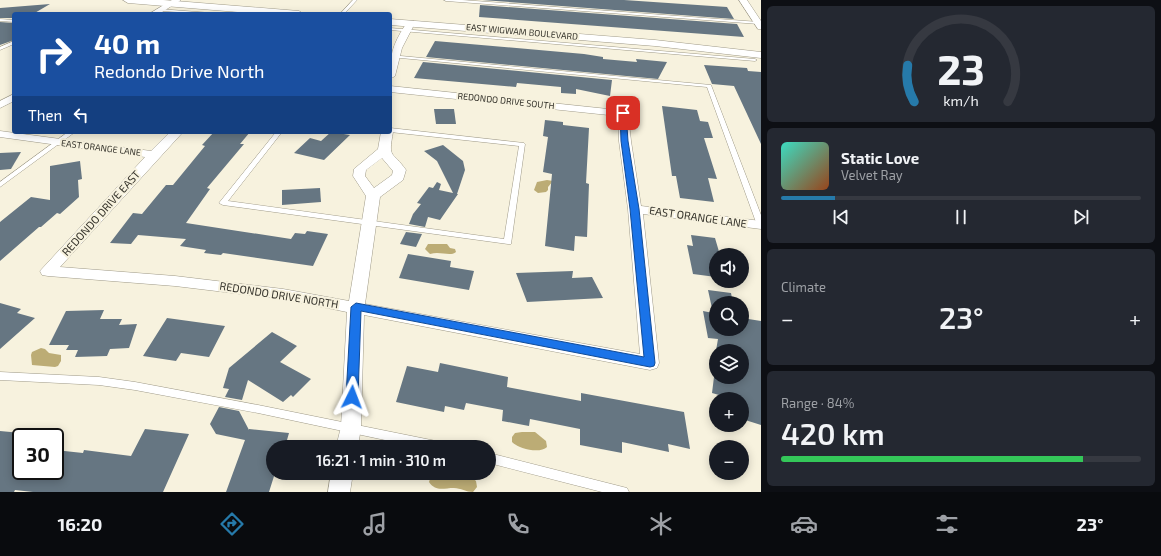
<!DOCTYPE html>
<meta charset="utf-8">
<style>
body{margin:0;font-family:"Exo 2",sans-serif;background:#242831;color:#f1f3f6;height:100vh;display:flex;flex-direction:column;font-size:15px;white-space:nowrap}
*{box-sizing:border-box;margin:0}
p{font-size:13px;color:#9ea1a6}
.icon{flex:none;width:22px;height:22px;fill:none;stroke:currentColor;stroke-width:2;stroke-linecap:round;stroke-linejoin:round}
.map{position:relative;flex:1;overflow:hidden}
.drawer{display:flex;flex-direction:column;gap:6px;padding:6px;background:#0d0f14;width:400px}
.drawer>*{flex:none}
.hud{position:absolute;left:12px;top:12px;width:380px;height:122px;border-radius:4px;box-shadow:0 2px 10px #0003;background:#1a4fa0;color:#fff;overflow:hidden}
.buttons{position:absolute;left:709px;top:248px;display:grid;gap:8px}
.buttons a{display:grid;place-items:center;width:40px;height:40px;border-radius:50%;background:#171b24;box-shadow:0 2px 10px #0003;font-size:20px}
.speed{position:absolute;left:12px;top:428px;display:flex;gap:8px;font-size:20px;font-weight:700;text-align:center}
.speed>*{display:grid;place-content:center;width:52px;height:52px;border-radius:50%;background:#171b24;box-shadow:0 2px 10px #0003;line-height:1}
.speed .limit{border:2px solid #111;border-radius:6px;background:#fff;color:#111}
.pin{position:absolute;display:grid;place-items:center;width:34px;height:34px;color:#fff;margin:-17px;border-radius:8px;box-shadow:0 2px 6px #0006}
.me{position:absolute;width:44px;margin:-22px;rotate:3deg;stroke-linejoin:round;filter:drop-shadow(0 0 3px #0008)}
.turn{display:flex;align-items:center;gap:14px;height:84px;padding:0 16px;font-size:18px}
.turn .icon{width:52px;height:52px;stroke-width:2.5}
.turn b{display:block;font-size:28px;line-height:34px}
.then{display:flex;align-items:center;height:38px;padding:0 16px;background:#0003;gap:8px;font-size:15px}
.big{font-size:30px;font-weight:600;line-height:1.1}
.drawer .card{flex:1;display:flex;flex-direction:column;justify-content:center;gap:6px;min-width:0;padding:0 14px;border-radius:6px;background:#242831}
.drawer .dial{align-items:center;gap:0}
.dial svg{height:104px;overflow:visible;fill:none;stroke:#363941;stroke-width:7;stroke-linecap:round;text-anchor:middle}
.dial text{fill:#f1f3f6;stroke:none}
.song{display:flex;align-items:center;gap:12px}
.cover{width:48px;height:48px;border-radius:6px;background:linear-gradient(135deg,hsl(170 70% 55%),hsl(20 70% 35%))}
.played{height:4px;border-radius:2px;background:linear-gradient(90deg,#267aaa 15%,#363941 15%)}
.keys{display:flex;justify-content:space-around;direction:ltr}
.heat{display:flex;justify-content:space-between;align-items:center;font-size:22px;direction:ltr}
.charge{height:6px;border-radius:3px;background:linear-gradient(90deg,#34c759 84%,#363941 0)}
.trip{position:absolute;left:266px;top:440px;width:230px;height:40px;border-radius:20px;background:#171b24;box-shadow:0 2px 10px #0003;font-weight:600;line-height:40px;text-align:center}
.tab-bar{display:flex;height:64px;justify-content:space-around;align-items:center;background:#090b0e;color:#9ea1a6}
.tab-bar .icon{width:28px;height:28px}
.tab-bar .selected{color:#267aaa}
.tab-bar b{font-size:18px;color:#f1f3f6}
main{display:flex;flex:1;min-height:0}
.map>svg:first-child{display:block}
.water{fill:#bcac75}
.building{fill:#667682;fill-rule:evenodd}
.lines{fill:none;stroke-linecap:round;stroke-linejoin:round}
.service-casing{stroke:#9f9a88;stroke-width:1}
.minor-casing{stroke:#9f9a88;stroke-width:1}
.tertiary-casing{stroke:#9f9a88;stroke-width:1}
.service{fill:#fff;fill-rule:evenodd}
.minor{fill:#fff;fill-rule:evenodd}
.tertiary{fill:#fff;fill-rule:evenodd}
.route{fill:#1a73e8;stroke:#114b97}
.labels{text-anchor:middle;stroke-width:4;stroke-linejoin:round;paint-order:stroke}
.far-street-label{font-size:9px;fill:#36342c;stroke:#f7f2de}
.street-label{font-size:11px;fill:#36342c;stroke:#f7f2de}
</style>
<main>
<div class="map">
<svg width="761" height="492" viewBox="0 0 761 492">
<rect width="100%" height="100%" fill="#f7f2de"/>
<g class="water">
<path d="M547,180L553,181L548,187V190L546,192L538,193L534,190L537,182Z"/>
<path d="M428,244H447L450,248L455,249L456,252C450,257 441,251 430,254L425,249Z"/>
<path d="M41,348L45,349L49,353L61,355V361L58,366L55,367L32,365L31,355L32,352Z"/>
<path d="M522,432H535L546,441L547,447C540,454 519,449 512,442V437L515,433Z"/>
<path d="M432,473H466L476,481L477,487L473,492C466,492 461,488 454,488C443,488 436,492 429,482Z"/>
</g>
<g class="building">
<path d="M482,0H624L727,7L734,19Z"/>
<path d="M50,4L33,14H14V18H0V8Z"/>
<path d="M480,5L737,24L744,37L479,17Z"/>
<path d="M0,22L14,23V40L0,45Z"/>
<path d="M435,41L584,54L603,57V59L637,62L636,59L667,62L658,79L426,57Z"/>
<path d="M423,62L612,80L610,96L576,89V94L561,93V87L517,83L516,87L414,78Z"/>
<path d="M704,65L747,68L748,71L761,72V144L734,86L712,84Z"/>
<path d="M662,106L697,110L700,121L708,122L713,138H704L717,179L708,178L714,202L680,198L676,176H672Z"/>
<path d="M434,109H454L456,124H436Z"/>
<path d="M545,120L563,122V125L589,128L586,183L589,184L587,237L575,236L574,251L545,246L552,174L543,172L548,137L543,136Z"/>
<path d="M214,132H250L240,144H244L207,188L210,189L186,223L291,239L295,233L305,234L307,231L328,234L313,266L223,253L221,255L204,253L206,250L180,246L186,239L138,235L131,244L110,243L133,213L142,214L166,185H173L205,146L202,145Z"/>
<path d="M331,132L350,135L324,160L294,153L310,138L321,141Z"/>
<path d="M443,145L463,161L465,170L457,194H458L440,220L428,217L425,227L409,224L413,214L421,204L417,203L429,187L433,188L437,182L441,184L439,190L453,193L437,161L424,151Z"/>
<path d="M21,152L11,169L0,170V153Z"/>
<path d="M80,161L82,179L78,180L79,197L60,214L57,213L41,227H39L0,261V222L31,197L50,200V166Z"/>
<path d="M320,188L321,202L282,205V190Z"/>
<path d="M406,232L422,234L416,247L400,244Z"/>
<path d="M691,235L715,238L720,255H716V277L693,274L687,245L693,246Z"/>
<path d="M408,254L451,261L450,267L474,271L469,290L399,278Z"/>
<path d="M573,271L572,278L592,277L603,298L527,302L516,273Z"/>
<path d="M708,290L731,293L733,303H716V329H742V318L761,321V425L742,419V399H718L719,395L712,393L715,369L713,368L718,339L708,338L703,311L713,313ZM716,351H742V377H716Z"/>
<path d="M0,303L21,309L17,313L35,318L0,349Z"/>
<path d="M104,310L100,319H122L119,325L137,324L129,348L110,349L107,356L75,357L78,350H66L69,345H49L66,311Z"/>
<path d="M167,318L225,326L209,357L181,353L176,361L143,356Z"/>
<path d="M272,332L297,346L280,362L311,379L293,397L291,395L283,402L248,380L242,400L225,397L229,389L223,388L229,368Z"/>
<path d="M440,363L508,377L507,387L581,401V393L684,412L690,449L668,444L669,452L622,442V453L580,445V429L530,419L529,426L502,421L503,410L466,403L464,410L445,406L444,412L396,402L407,366L438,372Z"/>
<path d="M219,407L239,411L249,430V429L289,433L285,447H273V473H275L269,492H226L245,440L216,434L210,424Z"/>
<path d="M145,429L189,434L163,492H33L15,490L14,492H0V431L21,433V471H55V450L83,453L84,450L131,456Z"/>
</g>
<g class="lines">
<g class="service-casing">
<g id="service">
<path d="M353,0H357L344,14H340Z"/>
<path d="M444,0H462L759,22L761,23L759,24L446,1Z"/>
<path d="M159,9L211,13L213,14L160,11Z"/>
<path d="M0,19L14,20V22L0,21Z"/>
<path d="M390,28L755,59L757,60L755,61L390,30Z"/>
<path d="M14,41V44L0,50V47Z"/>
<path d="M390,55L711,85L761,215V227L757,225L707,87L390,57Z"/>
<path d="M390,128L524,143L525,144L511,244H508L223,205L219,203L276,132H282L228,201L504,239L519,146L390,132Z"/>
<path d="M68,132H75L0,187V182Z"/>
<path d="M0,372L99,377L135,382L258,405L441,442L445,444L447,447H418L258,413L135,390L99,385L0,380Z"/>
<path d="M489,453L623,487L627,488L629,492H602L489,463Z"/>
</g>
</g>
<g class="minor-casing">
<g id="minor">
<path d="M172,0H181L159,14H149Z"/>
<path d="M739,0H747L761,21V29H758Z"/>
<path d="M408,21H414L415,23L402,48L395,76L390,79C390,53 393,43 408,21Z"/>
<path d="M390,86L627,111L628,113L631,141L641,206L761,221V229L643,214L659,363L657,368L650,370L364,315L361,427L358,447H336L341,427L347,312L283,299L175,286L48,276L42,275L40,271L145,157L0,137V131L151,151L170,132H183L60,267L175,276L283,289L349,301L366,196L353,176L354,169L378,149L381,132H390V129L393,132C388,160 392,150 406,170L403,180L380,197L365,304L640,354L628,209L619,141L618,116L390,92ZM382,158L393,171L392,175L374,188L365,176L366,170Z"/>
<path d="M14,94V101L0,108V101Z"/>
<path d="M331,473H353L350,492H328Z"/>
</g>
</g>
<g class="tertiary-casing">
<g id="tertiary">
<path d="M123,0H163L299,11L304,14H263L128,3Z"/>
<path d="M390,19L655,40L761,52V58L655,46L390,25Z"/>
</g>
</g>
<use href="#service" class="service"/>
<use href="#minor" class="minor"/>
<use href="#tertiary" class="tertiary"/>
</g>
<path class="route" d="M620,111L626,113L628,141L639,209L655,363L654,366L650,367L361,311L358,397L356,401L352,402L348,401L346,397L351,307L356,303L644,357L630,209L621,141Z"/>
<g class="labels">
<g class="far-street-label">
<text transform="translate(522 32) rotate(5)" y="3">EAST WIGWAM BOULEVARD</text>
<text transform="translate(506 101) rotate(6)" y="3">REDONDO DRIVE SOUTH</text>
<text transform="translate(101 148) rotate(7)" y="3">EAST ORANGE LANE</text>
</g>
<g class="street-label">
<text transform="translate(101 213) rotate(-48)" y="4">REDONDO DRIVE EAST</text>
<text transform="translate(698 217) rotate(8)" y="4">EAST ORANGE LANE</text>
<text transform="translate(279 295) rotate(9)" y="4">REDONDO DRIVE NORTH</text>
</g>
</g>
</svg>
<div class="buttons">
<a><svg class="icon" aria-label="sound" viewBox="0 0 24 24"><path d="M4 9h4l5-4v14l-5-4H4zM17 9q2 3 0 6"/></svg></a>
<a><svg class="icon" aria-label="search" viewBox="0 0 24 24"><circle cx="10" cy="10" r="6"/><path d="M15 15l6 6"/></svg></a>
<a><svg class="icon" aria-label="layers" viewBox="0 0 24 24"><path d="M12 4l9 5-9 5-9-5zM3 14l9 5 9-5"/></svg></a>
<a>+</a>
<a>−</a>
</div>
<div class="speed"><div class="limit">30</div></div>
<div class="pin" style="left:623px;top:113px;background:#d93025"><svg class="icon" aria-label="arrive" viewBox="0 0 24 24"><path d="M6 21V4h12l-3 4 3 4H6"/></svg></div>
<svg class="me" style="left:352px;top:397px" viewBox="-20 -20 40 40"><path d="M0-17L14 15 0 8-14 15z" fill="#1a73e8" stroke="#fff" stroke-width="4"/></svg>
<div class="trip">16:21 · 1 min · 310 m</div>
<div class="hud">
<div class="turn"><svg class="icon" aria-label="right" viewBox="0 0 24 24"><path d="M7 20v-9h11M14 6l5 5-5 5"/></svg><div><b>40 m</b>Redondo Drive North</div></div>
<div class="then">Then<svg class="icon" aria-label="left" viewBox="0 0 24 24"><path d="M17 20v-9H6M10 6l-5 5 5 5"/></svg></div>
</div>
</div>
<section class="drawer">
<div class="card dial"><svg viewBox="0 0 100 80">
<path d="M14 69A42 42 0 1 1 86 69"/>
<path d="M14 69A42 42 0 0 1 9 41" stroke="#267aaa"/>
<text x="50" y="56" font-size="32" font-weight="700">23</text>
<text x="50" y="72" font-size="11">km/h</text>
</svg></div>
<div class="card">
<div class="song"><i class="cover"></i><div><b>Static Love</b><p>Velvet Ray</p></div></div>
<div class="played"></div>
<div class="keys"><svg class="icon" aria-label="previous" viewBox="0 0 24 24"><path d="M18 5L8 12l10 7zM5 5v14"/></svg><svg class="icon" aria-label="pause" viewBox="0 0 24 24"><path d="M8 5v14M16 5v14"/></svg><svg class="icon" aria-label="next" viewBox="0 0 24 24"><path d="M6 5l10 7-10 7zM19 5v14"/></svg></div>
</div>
<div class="card"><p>Climate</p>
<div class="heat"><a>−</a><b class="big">23°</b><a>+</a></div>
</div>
<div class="card"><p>Range · 84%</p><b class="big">420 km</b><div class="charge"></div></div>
</section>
</main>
<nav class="tab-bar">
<b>16:20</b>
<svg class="icon selected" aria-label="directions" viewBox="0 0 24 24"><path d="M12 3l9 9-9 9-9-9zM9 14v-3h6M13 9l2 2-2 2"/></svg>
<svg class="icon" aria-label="music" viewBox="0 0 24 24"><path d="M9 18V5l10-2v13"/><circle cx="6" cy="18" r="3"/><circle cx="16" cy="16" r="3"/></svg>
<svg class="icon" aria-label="phone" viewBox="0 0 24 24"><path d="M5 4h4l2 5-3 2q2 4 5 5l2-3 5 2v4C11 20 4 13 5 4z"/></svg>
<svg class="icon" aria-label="climate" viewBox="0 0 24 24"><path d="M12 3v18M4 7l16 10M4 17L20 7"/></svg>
<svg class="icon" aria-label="car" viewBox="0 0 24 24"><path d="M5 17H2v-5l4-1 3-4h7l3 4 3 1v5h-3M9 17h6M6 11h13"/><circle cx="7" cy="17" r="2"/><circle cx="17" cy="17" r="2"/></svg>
<svg class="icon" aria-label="filters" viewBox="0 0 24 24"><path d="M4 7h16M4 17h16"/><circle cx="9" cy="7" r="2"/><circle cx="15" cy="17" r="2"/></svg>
<b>23°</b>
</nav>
